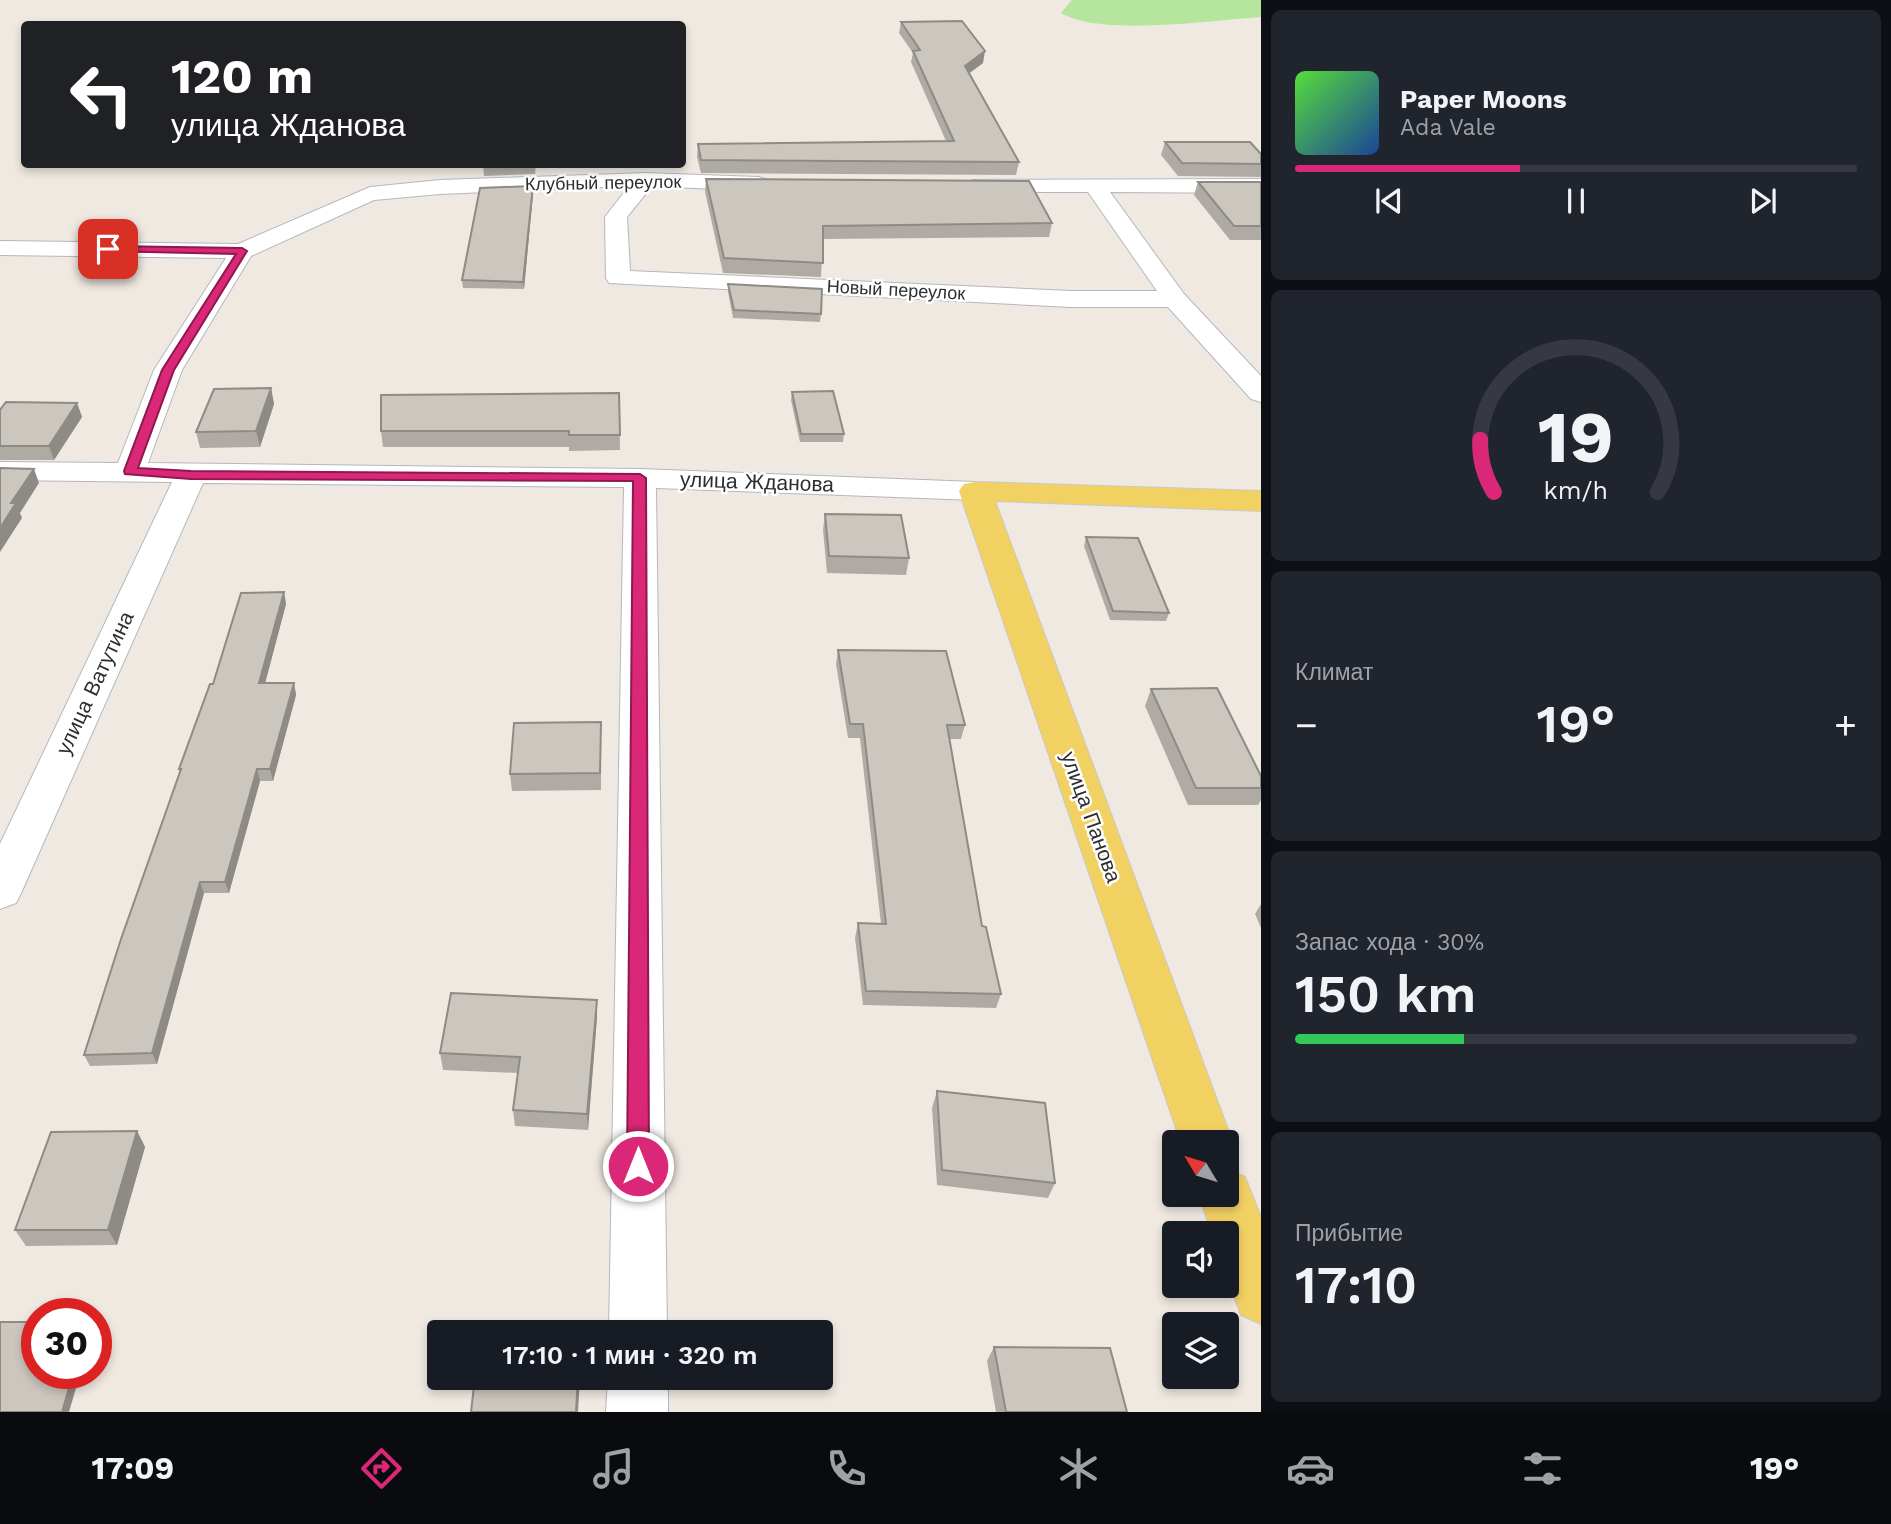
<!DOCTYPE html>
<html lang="ru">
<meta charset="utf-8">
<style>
body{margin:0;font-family:"Work Sans",sans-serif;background:#20242c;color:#f1f3f6;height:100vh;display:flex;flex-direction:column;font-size:26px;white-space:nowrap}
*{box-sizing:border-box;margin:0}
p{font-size:23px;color:#9ea1a6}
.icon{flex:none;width:38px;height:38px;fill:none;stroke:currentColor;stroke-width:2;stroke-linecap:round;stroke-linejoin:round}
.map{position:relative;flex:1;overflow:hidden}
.details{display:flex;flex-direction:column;gap:10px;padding:10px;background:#0d0f14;width:630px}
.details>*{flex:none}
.guide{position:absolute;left:21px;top:21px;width:665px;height:147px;border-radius:7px;box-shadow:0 4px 10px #0003;background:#202124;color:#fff;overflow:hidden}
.needle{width:46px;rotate:308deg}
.fabs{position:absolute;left:1162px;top:1130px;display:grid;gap:14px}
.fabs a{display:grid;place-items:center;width:77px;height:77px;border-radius:7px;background:#171b24;box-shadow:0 4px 10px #0003;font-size:35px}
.speed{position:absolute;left:21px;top:1298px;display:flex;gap:14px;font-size:35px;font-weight:700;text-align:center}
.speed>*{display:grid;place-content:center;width:91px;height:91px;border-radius:50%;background:#171b24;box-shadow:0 4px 10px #0003;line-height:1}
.speed .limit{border:10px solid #d22;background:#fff;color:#111}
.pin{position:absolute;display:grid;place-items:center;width:60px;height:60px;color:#fff;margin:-30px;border-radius:14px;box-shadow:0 4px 10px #0006}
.me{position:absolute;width:77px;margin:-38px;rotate:0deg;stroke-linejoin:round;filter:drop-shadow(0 0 5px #0008)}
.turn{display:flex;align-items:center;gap:24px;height:147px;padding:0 35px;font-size:32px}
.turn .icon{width:91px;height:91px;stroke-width:2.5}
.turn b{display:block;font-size:49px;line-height:60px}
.big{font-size:52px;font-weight:600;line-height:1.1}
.details .card{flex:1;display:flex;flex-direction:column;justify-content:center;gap:10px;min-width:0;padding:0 24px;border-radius:10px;background:#20242c}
.details .dial{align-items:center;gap:0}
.dial svg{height:182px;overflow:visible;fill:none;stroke:#363941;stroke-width:7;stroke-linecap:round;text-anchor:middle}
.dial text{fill:#f1f3f6;stroke:none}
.song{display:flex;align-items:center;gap:21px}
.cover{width:84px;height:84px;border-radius:10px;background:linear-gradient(135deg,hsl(110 70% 55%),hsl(220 70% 35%))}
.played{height:7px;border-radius:4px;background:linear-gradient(90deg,#db2777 40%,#363941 40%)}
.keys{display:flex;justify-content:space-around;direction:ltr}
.heat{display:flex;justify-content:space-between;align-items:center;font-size:38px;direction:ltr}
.charge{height:10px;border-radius:5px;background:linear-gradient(90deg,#34c759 30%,#363941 0)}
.trip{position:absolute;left:427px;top:1320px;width:406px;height:70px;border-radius:7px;background:#171b24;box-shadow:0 4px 10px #0003;font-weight:600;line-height:70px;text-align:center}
.tab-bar{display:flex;height:112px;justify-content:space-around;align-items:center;background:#090b0e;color:#9ea1a6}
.tab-bar .icon{width:49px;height:49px}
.tab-bar .current{color:#db2777}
.tab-bar b{font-size:32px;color:#f1f3f6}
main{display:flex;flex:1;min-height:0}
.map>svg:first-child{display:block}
.green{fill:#b6e59e}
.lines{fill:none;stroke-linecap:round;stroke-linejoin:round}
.minor-casing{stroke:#b4b7c1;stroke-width:2}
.major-casing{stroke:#c9c9c9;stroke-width:2}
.minor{fill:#fff;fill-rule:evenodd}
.major{fill:#f2d163;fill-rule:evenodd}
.wall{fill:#afaba4}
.shaded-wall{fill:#8e8b86}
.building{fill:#cbc7bf;stroke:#8e8b86;stroke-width:2}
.route{fill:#db2777;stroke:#8e194d;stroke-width:2}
.labels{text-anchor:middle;stroke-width:5;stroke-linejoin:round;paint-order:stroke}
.far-street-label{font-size:18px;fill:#2e2e2e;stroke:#fff}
.street-label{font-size:21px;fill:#2e2e2e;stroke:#fff}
</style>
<main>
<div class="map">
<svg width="1261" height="1412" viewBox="0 0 1261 1412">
<rect width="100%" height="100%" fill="#efe9e1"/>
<path class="green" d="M1072,0H1261V17C1212,20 1102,37 1061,13Z"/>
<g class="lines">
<g class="minor-casing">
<g id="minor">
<path d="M646,173L758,177L766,179L769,184L766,189L758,191L652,186L627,217L630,271L1071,291H1157L1088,192H980L972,190L969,185L972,180L1261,179V193L1110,192L1184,294L1261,376V402L1251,399L1168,307H1071L609,283L606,278L605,217L629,186L440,194L374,200L251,256L182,370L148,463L640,469L975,482L986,484L991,491L986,498L975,500L656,488L667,1332H609L624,487L203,483L22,891L16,903L0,909V844L172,482L0,480V462L118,463L154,370L226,258L0,255V241L238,244L370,187L440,180Z"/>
<path d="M608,1377H668V1412H606Z"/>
</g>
</g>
<g class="major-casing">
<g id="major">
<path d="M975,482L1261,491V511L995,501L1233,1143L1227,1158V1143H1181L959,491L964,484Z"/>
<path d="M1227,1169L1245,1177L1261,1217V1324L1241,1315L1227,1278V1234H1212L1199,1195H1227Z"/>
</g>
</g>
<use href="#minor" class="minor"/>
<use href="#major" class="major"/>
</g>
<g class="wall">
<path d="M901,22L983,63L969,73L1019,162L1016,175L701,173L697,157L698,144L946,141L911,62L913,53L899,33Z"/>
<path d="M1165,142L1261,154V177L1178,176L1161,155Z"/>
<path d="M483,164H536L535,174L484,176Z"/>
<path d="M706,179L1052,223L1049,237L823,239L821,277L723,273L705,192Z"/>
<path d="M1198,182H1261V240H1230L1194,195Z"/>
<path d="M533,193L524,289L463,288L462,280Z"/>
<path d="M728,284L821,314L820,322L733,318L728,292Z"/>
<path d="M271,388L274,404L260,447L200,448L196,432Z"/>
<path d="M792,392L844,434L843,442H800L791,400Z"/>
<path d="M619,393L620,450L569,451V447H383L381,431Z"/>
<path d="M77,403L82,417L54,460H0V410Z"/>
<path d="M825,514L909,558L906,575L827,573L823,530Z"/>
<path d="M1086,537L1169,613L1166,621L1110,620L1084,546Z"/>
<path d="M284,592L286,604L265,683H294L296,695L273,781H260L229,893H204L157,1064L90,1066L84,1055L180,773L179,769Z"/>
<path d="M838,650L965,725L961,739H949L982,926L1001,994L996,1008L863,1005L855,938L858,923L881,924L860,738H848L836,664Z"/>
<path d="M1151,689L1261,776V800L1258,805H1188L1145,706Z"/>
<path d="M601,722V790L512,791L510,774Z"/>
<path d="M1261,904V928L1255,914Z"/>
<path d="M597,1000V1017L588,1130L515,1126L513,1110L518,1073L443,1070L440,1053Z"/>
<path d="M937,1091L1055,1183L1048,1198L937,1185L932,1108Z"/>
<path d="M137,1131L145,1147L117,1245L26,1246L15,1230Z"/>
<path d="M994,1347L1127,1412H996L987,1361Z"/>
</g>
<g class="shaded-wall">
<path d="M985,51L983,63L963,78L965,66Z"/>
<path d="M533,186V193L524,289L523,282Z"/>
<path d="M271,388L274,404L260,447L256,431Z"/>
<path d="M77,403L82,417L54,460L49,446Z"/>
<path d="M34,469L39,483L20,513L22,518L0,552V528L11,503Z"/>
<path d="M284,592L286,604L262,695L259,683Z"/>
<path d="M294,683L296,695L273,781L270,769Z"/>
<path d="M257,769L260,781L229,893L225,882Z"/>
<path d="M200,882L204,893L157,1064L152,1053Z"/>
<path d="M597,1000V1017L588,1130L587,1114Z"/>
<path d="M137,1131L145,1147L117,1245L108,1230Z"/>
<path d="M73,1374H80L69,1412H62Z"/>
<path d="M578,1377H580L578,1412H576Z"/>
</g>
<g class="building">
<path d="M962,21L985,51L965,66L1019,162L701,160L698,144L954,141L913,51L920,50L901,22Z"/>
<path d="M1165,142H1250L1261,154V164L1182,163Z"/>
<path d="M706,179L1029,181L1052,223L823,226V263L724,258Z"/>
<path d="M1198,182H1261V226H1234Z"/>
<path d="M533,186L523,282L462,280L480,188Z"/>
<path d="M728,284L822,289L821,314L734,310Z"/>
<path d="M271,388L256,431L196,432L214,389Z"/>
<path d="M833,391L844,434H801L792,392Z"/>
<path d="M619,393L620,435H569V431H381V395Z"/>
<path d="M6,402L77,403L49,446H0V410Z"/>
<path d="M0,468L34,469L11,503H16L0,528Z"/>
<path d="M825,514L901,515L909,558L829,556Z"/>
<path d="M1086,537L1138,538L1169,613L1113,611Z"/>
<path d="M284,592L259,683H294L270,769H257L225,882H200L152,1053L84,1055L121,939L181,769H179L210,684H213L241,593Z"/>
<path d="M838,650L946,651L965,725H947L982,926L986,927L1001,994L866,991L858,923L886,924L863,724H850Z"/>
<path d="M1217,688L1261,776V788H1196L1151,689Z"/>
<path d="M601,722L600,773L510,774L514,723Z"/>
<path d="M451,993L597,1000L587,1114L513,1110L520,1057L440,1053Z"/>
<path d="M937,1091L1045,1103L1055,1183L942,1170Z"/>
<path d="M137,1131L108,1230H15L51,1132Z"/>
<path d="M0,1322H37V1374H73L62,1412H0Z"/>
<path d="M480,1329L581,1332H480Z"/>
<path d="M994,1347L1110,1348L1127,1412H1006Z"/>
<path d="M475,1377H578L576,1412H471Z"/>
</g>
<path class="route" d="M108,246L242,248L247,251L174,370L138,468L191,471L640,474L646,478L649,1166L646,1174L638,1177L630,1174L627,1166L633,481L191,479L125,474L124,471L162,370L236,254L104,251V247Z"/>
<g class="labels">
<g class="far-street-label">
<text transform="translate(603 183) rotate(-1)" y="6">Клубный переулок</text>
<text transform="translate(896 290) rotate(3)" y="6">Новый переулок</text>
</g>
<g class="street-label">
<text transform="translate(757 482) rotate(2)" y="7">улица Жданова</text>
<text transform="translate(95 683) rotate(-65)" y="7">улица Ватутина</text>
<text transform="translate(1091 817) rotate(70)" y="7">улица Панова</text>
</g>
</g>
</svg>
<div class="fabs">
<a><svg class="needle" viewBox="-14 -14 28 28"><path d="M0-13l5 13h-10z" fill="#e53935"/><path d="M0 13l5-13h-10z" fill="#9ea1a6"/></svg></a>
<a><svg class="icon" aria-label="sound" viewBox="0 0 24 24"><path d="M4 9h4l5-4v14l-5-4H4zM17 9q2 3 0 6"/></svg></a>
<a><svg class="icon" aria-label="layers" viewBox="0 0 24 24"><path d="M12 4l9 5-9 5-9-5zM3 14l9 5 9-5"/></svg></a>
</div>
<div class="speed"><div class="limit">30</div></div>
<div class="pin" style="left:108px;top:249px;background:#d93025"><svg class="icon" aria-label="arrive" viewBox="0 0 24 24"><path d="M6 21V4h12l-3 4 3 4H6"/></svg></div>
<svg class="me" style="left:638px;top:1166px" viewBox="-20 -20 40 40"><circle r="17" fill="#db2777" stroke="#fff" stroke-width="3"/><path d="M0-11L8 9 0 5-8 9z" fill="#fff"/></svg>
<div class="trip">17:10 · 1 мин · 320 m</div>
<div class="guide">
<div class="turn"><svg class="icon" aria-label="left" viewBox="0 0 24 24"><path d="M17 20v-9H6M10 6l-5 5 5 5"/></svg><div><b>120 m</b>улица Жданова</div></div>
</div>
</div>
<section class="details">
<div class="card">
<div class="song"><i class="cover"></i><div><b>Paper Moons</b><p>Ada Vale</p></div></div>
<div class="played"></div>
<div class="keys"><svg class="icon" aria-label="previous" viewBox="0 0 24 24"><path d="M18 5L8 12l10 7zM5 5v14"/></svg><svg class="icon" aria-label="pause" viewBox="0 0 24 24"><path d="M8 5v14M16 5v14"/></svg><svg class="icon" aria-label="next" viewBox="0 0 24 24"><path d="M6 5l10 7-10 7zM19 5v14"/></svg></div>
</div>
<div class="card dial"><svg viewBox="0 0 100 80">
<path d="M14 69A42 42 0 1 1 86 69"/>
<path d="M14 69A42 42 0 0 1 8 46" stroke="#db2777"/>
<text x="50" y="56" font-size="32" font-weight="700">19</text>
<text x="50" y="72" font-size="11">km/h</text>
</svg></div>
<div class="card"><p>Климат</p>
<div class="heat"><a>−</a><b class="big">19°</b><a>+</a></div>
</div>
<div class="card"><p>Запас хода · 30%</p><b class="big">150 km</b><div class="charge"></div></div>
<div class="card"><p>Прибытие</p><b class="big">17:10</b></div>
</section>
</main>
<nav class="tab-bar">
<b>17:09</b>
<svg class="icon current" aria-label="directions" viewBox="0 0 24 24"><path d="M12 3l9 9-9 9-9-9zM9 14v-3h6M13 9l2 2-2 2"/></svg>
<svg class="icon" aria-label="music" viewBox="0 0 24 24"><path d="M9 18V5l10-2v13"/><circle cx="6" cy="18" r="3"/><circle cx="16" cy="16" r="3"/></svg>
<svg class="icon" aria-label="phone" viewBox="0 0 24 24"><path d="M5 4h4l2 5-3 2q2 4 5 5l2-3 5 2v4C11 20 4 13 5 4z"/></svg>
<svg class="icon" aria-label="climate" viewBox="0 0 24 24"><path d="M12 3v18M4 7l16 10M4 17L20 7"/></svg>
<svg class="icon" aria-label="car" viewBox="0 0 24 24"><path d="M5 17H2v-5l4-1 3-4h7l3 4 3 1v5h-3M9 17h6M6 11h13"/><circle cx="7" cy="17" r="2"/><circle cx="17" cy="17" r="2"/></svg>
<svg class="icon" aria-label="filters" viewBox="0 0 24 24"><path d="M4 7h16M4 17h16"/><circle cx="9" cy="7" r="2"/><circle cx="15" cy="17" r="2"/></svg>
<b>19°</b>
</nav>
